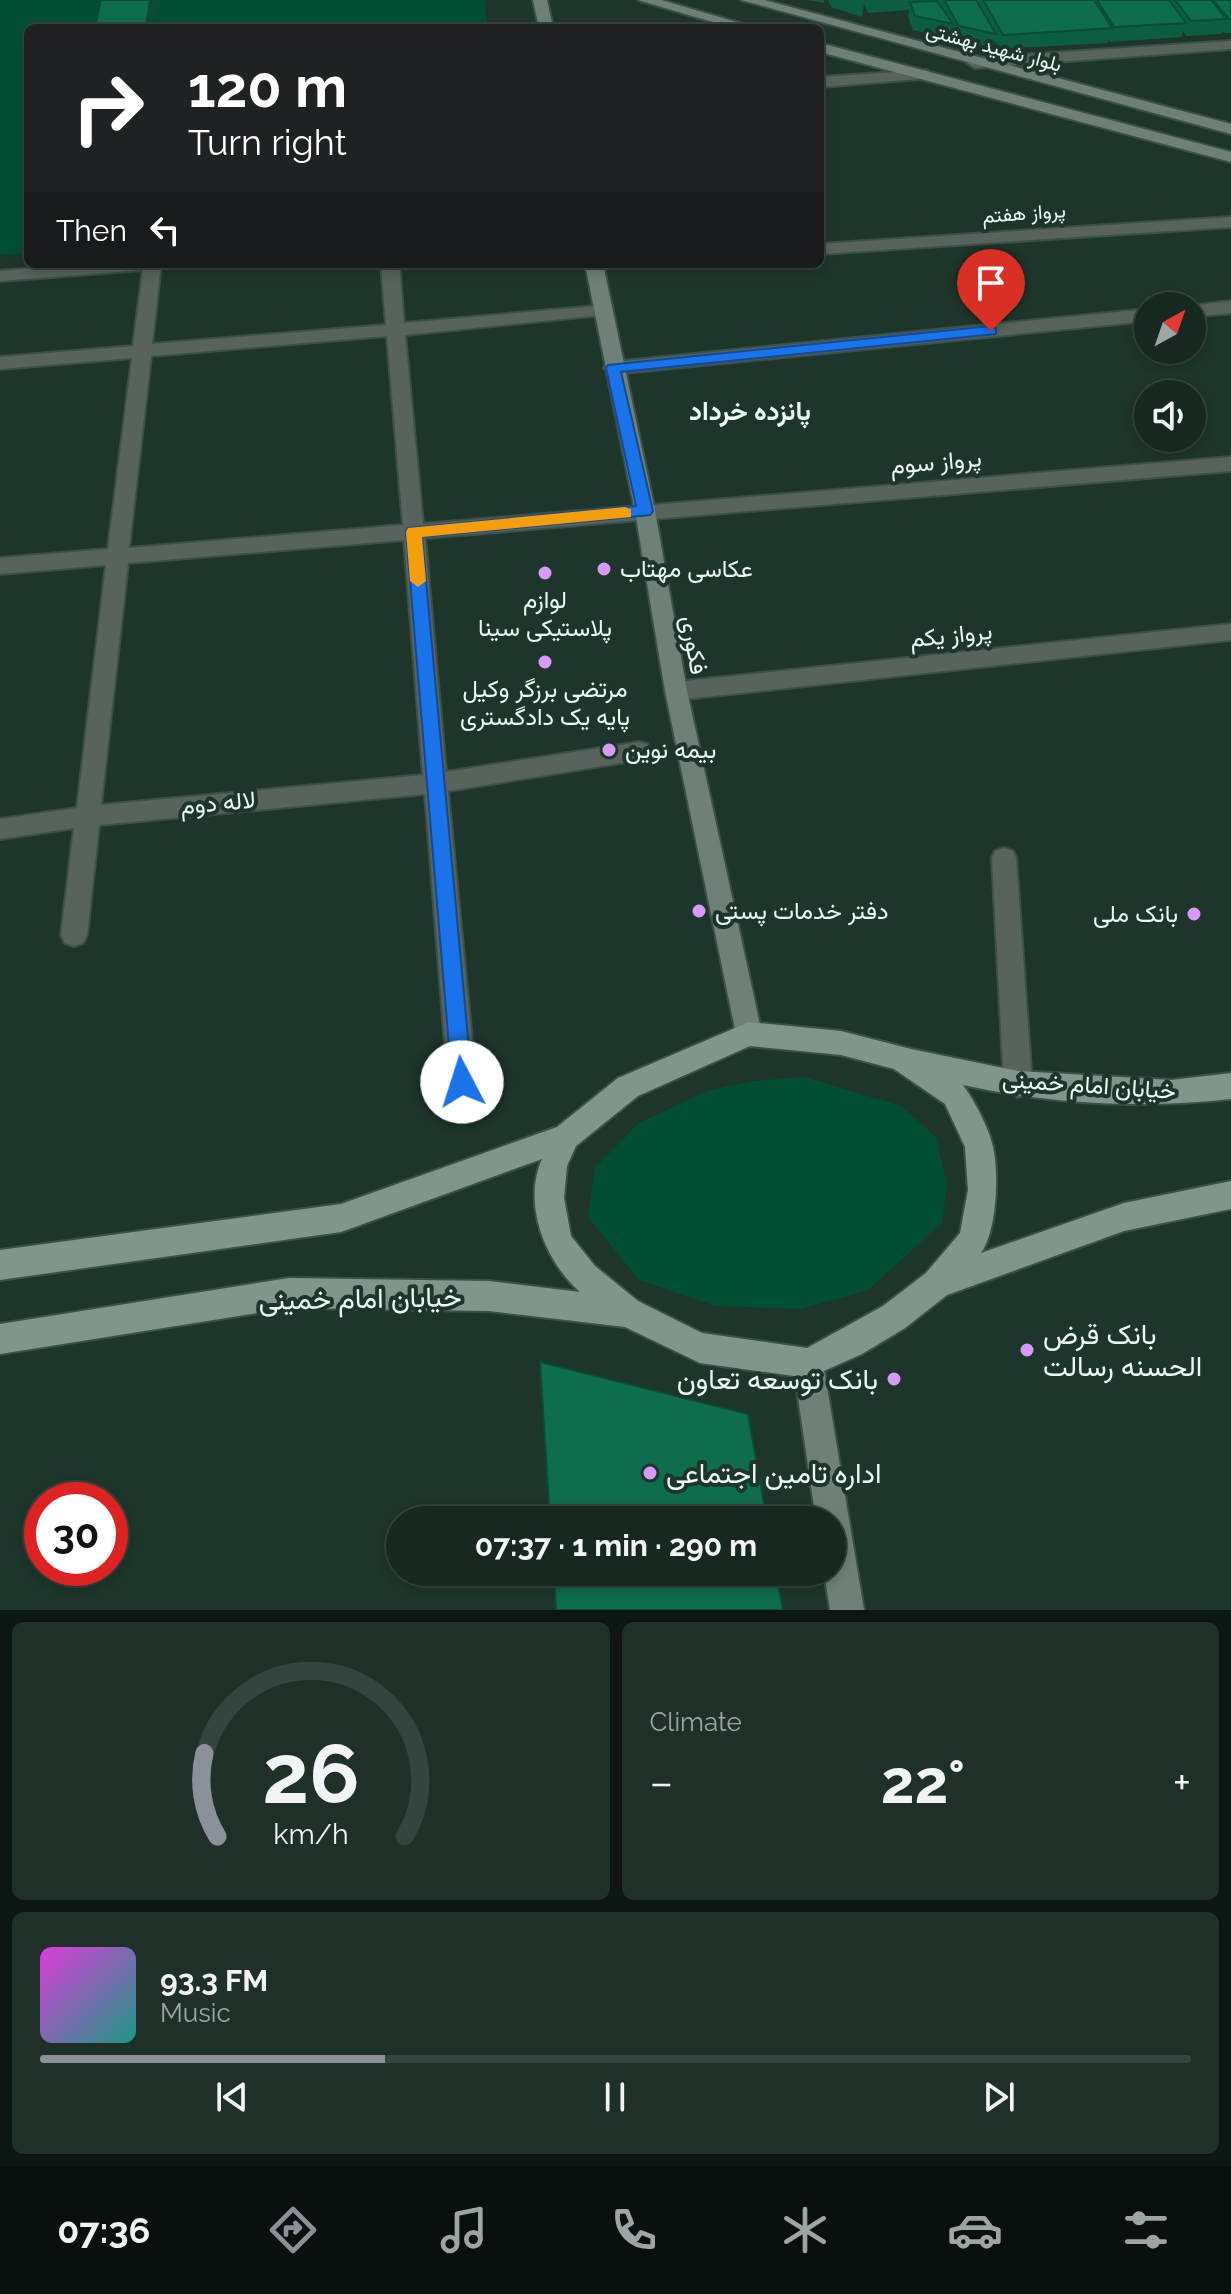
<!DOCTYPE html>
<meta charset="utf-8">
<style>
body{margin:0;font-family:Raleway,Vazirmatn,sans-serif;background:#1f3029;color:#f1f3f6;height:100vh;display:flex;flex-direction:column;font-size:30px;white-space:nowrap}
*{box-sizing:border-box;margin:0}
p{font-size:26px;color:#9ea6a5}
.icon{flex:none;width:44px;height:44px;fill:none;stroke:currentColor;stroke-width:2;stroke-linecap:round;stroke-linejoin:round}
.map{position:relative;height:1610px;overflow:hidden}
.details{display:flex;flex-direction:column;gap:12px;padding:12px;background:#0c1612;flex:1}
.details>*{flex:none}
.guide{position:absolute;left:24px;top:24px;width:800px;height:244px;border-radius:12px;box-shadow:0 4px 12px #0003,0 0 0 2px #35443e;background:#202124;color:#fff;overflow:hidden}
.needle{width:52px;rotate:40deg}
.tools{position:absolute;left:1134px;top:292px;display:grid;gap:16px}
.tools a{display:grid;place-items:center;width:72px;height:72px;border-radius:50%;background:#162820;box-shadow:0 4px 12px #0003,0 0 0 2px #35443e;font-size:40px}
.speed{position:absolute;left:24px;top:1482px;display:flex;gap:16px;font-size:40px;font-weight:700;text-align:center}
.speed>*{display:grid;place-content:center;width:104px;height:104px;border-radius:50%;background:#162820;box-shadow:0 4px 12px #0003,0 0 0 2px #35443e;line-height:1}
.speed .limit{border:12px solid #d22;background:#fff;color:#111}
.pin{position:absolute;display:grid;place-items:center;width:68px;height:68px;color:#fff;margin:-82px -34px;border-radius:50% 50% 50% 0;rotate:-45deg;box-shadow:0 0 8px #0007}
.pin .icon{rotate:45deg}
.me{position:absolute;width:88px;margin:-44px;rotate:355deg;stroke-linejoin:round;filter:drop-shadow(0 0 6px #0008)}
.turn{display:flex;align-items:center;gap:28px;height:168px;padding:0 32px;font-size:36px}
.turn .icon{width:104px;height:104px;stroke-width:2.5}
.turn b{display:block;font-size:56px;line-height:68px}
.then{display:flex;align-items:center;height:76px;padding:0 32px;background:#0003;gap:16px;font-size:30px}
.big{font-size:60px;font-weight:700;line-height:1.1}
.details .card{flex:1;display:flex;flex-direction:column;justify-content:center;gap:12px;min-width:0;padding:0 28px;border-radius:12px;background:#1f3029}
.details .dial{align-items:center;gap:0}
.dial svg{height:208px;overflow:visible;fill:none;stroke:#35443e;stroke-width:7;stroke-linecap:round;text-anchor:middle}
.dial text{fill:#f1f3f6;stroke:none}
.song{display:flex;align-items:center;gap:24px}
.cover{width:96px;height:96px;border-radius:12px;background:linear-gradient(135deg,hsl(300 70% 55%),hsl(170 70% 35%))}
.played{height:8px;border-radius:4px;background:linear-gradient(90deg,#8c9099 30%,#35443e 30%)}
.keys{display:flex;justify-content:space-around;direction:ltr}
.heat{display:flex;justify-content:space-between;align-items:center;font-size:44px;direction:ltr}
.details .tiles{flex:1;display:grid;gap:12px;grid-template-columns:1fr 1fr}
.card:last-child{grid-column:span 2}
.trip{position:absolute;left:386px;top:1506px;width:460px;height:80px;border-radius:40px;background:#162820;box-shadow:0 4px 12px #0003,0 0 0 2px #35443e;font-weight:700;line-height:80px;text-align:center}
.tabs{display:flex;height:128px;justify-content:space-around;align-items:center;background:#09100d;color:#9ea6a5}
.tabs .icon{width:56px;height:56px}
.tabs .on{color:#8c9099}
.tabs b{font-size:36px;color:#f1f3f6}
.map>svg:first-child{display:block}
.green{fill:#004f35}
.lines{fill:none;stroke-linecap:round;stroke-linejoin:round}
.street-casing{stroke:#3b5046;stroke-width:4}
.secondary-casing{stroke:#3b5046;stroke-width:4}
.primary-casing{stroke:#3b5046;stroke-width:4}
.street{fill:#58635d;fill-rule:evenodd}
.secondary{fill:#6f8077;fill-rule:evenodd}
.primary{fill:#80968b;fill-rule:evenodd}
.wall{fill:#0c5e42}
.shaded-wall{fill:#0a4c36}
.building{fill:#0e6d4d;stroke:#0a4c36;stroke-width:2}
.route{fill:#1a73e8;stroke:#114b97;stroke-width:2}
.slow{fill:#f59e0b}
.poi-dot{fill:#d89af8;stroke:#1e352a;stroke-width:3}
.labels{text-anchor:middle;stroke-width:8;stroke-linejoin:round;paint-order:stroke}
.far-street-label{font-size:20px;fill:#ebf9f2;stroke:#1e352a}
.street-label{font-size:24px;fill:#ebf9f2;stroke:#1e352a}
.poi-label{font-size:24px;fill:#ebf9f2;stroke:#1e352a;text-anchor:start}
.neighbourhood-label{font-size:26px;font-weight:bold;fill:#ebf9f2;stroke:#1e352a}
.near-street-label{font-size:28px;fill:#ebf9f2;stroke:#1e352a}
.near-poi-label{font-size:28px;fill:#ebf9f2;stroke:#1e352a;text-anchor:start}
</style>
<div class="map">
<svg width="1231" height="1610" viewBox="0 0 1231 1610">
<rect width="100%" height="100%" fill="#1e352a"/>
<g class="green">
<path d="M0,0H485L487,28H28V253L0,255Z"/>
<path d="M804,1077L901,1106L936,1137L947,1184L942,1223L868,1290L801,1309L715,1306L639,1280L588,1217L595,1168L639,1123L707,1091L753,1081Z"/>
</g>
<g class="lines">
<g class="street-casing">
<g id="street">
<path d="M1231,41V49L975,68L967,63L975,58Z"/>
<path d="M926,70L934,75L931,78L820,87V77Z"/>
<path d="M1231,217V227L820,254V244Z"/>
<path d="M85,264H161L152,344L386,325L381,264H399L404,323L608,305L611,309L608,313L602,315L405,335L423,524L1231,457V471L425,538L446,772L639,742L647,744L651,751L647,758L639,760L448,791L476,1082L472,1091L462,1095L452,1091L448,1082L425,794L99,825L87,935L83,943L74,946L65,943L61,935L74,828L0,839V819L77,808L106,565L0,574V558L108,549L132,358L0,369V357L133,346L143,270L0,281V271ZM387,336L403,525L129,548L151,356ZM404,540L423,775L101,805L128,563Z"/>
<path d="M1231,301V313L1192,317L1190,306Z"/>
<path d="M1148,309V321L613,374L604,368L613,362Z"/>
<path d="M1231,624V640L676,700L668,697L665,691L668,685L676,682Z"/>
<path d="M1004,848L1013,851L1016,858L1032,1084L1028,1093L1018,1097L1008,1093L1004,1084L992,858L995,851Z"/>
</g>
</g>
<g class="secondary-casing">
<g id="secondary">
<path d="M533,0H547L553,28H539Z"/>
<path d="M638,0H661L757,28H733Z"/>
<path d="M741,0H764L1231,124V134Z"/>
<path d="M820,43L1231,152V162L820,52Z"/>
<path d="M585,264H603L655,511L687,691L762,1034L758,1043L749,1046L740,1043L736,1034L665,691L635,511Z"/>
<path d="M808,1348L819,1352L823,1363L864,1610H830L824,1572H832V1520H816L793,1363L797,1352Z"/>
</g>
</g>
<g class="primary-casing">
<path id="primary" d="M749,1022L841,1031L911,1049L1018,1071L1171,1080L1231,1073V1099C1142,1109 1050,1104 963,1085C974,1100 989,1128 993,1147C999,1174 997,1231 981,1253L1124,1203L1231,1181V1209L1124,1231L947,1295L905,1328L862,1354L808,1378L700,1363L625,1327L489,1311L289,1308L0,1354V1324L289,1278L489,1281L580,1292C545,1261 522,1204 542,1159L341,1232L0,1280V1250L341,1204L557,1127L618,1078ZM750,1046L841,1055L894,1069L945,1104L965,1147L968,1190L960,1233L926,1273L883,1306L807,1348L702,1333L638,1301L595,1266L571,1236L564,1198L567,1166L576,1146L638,1096Z"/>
</g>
<use href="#street" class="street"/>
<use href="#secondary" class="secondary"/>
<use href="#primary" class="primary"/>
</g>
<g class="wall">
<path d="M808,0H824V3Z"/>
<path d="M828,0H1231V33H1224L1222,31L1221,34L1186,36L1183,31L1181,37L1110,42L1109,39L1108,43L999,49L994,40L993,49L956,41L951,32L950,39L913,30L908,16L909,10L868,13L864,4L862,17L831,7Z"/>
</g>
<path class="shaded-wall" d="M150,0H160L157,28H146Z"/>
<g class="building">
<path d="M101,0H150L146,28H95Z"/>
<path d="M944,0H976L996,34L959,26Z"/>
<path d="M983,0H1094L1112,28L1003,35Z"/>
<path d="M1097,0H1169L1186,23L1114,27Z"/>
<path d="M1175,0H1211L1226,19L1191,21Z"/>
<path d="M1213,0H1231V19H1229Z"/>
<path d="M937,1L953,24L915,16L910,2Z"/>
<path d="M540,1362L748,1414L767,1520H550Z"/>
<path d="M554,1572H776L783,1610H556Z"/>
</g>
<path class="route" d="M991,326L996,328V334L621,372L653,511L650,515L422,537L472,1082L469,1089L462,1092L455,1089L452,1082L406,532L408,528L636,506L606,368L608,365Z"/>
<path class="slow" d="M625,507L631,509V517L422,537L426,581L418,587L410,581L406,532L408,528Z"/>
<g class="poi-dot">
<circle cx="604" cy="569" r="8"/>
<circle cx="545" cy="573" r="8"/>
<circle cx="545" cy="662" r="8"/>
<circle cx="609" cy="750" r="8"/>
<circle cx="699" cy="911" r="8"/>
<circle cx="1194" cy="914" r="8"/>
<circle cx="1027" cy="1350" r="8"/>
<circle cx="894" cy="1379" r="8"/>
<circle cx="650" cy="1473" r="8"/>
</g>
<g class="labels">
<g class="far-street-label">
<text transform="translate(994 47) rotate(15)" y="7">بلوار شهید بهشتی</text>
<text transform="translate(1024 213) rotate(-4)" y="7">پرواز هفتم</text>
</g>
<g class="street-label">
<text transform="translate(936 462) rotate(-5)" y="8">پرواز سوم</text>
<text transform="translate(951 635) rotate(-6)" y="8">پرواز یکم</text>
<text transform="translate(694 645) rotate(80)" y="8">فکوری</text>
<text transform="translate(218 803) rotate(-5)" y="8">لاله دوم</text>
<text transform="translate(1089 1085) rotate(4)" y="8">خیابان امام خمینی</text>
</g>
<g class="poi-label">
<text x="620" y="577">عکاسی مهتاب</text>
<text x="545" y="608" text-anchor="middle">لوازم<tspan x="545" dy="28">پلاستیکی سینا</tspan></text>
<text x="545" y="697" text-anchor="middle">مرتضی برزگر وکیل<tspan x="545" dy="28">پایه یک دادگستری</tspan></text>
<text x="625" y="758">بیمه نوین</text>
<text x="715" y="919">دفتر خدمات پستی</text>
<text x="1178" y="922" text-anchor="end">بانک ملی</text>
</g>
<g class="neighbourhood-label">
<text x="750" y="420">پانزده خرداد</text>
</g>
<g class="near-street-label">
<text transform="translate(360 1298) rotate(-1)" y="10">خیابان امام خمینی</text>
</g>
<g class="near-poi-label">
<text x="1043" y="1344">بانک قرض<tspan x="1043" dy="32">الحسنه رسالت</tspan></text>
<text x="878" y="1389" text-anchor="end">بانک توسعه تعاون</text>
<text x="666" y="1483">اداره تامین اجتماعی</text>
</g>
</g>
</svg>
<div class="tools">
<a><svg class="needle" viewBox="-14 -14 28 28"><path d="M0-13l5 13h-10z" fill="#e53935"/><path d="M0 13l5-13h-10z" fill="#9ea6a5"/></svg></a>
<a><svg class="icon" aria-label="sound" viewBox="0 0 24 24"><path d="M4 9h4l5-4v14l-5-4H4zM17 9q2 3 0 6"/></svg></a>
</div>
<div class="speed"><div class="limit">30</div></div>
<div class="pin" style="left:991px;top:331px;background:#d93025"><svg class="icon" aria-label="arrive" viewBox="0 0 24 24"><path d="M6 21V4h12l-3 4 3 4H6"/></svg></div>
<svg class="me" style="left:462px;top:1082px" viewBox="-20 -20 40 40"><circle r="19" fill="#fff"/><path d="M0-13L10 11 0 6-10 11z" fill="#1a73e8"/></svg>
<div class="trip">07:37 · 1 min · 290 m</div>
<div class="guide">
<div class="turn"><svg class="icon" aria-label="right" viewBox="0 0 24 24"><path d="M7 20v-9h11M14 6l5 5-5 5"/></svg><div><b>120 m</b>Turn right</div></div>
<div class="then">Then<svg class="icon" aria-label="left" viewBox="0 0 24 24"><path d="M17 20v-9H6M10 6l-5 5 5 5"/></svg></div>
</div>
</div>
<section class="details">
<div class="tiles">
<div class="card dial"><svg viewBox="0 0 100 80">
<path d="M14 69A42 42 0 1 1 86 69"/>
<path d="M14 69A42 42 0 0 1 9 37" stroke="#8c9099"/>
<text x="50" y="56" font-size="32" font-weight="700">26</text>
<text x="50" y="72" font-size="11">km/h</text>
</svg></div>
<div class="card"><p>Climate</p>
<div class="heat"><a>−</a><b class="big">22°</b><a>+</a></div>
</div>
<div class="card">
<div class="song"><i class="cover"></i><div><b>93.3 FM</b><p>Music</p></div></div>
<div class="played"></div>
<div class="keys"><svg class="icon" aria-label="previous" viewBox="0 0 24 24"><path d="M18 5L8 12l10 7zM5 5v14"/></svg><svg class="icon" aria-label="pause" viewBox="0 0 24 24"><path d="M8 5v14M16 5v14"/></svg><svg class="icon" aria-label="next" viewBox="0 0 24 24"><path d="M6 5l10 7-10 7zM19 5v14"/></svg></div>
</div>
</div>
</section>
<nav class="tabs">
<b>07:36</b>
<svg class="icon on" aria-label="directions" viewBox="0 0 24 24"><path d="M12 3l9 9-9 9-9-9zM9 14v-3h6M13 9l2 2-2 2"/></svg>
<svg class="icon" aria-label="music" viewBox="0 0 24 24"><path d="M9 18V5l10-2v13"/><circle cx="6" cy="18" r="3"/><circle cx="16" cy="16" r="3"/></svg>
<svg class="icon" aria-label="phone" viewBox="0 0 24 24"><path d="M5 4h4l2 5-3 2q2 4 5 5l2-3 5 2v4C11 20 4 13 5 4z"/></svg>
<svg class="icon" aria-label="climate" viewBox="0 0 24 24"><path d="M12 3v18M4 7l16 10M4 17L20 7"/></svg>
<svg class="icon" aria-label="car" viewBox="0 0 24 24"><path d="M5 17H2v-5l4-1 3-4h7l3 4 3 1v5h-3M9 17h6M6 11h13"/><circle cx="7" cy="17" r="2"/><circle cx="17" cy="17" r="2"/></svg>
<svg class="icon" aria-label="filters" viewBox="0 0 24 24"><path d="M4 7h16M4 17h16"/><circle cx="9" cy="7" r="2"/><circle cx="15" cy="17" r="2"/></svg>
</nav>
